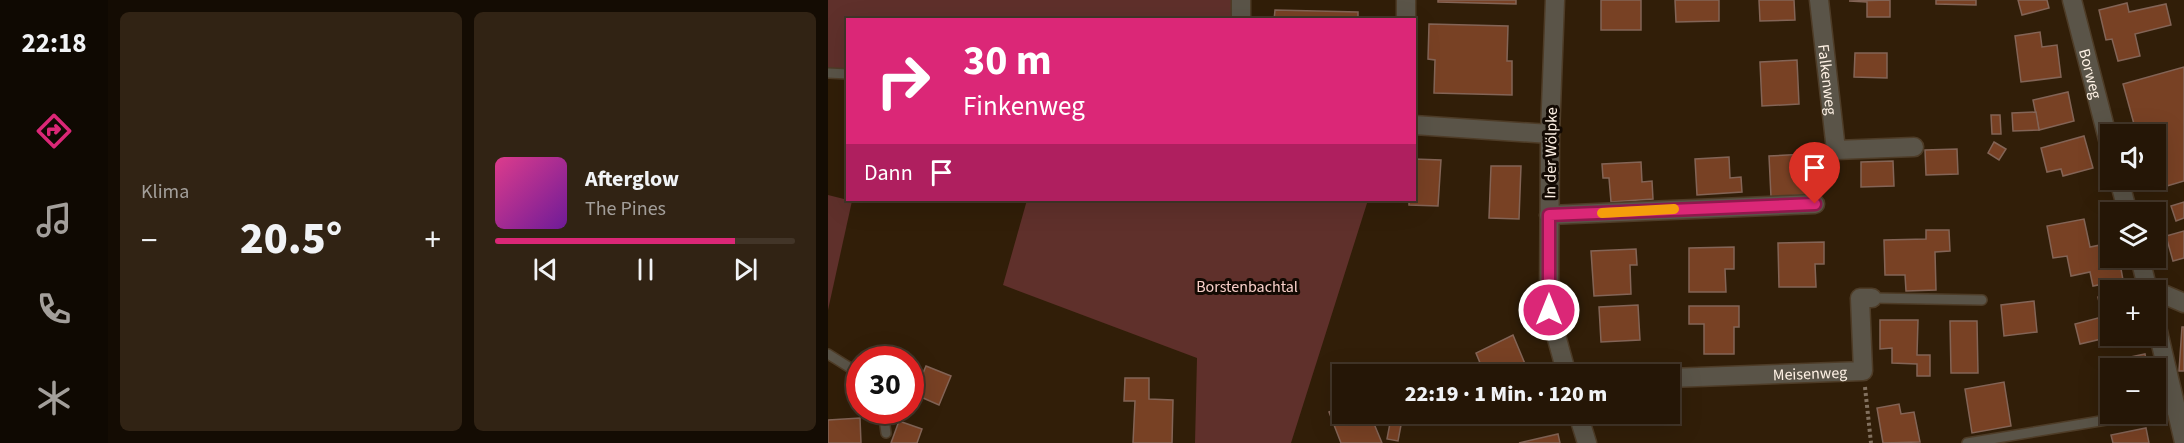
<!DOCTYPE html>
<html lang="de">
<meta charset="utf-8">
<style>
body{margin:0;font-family:"Source Sans 3",sans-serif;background:#312314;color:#f1f3f6;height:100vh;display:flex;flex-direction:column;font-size:22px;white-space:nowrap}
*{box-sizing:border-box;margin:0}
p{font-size:20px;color:#a39f9b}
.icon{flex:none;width:33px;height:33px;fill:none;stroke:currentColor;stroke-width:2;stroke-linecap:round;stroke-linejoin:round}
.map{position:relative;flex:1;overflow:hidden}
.panel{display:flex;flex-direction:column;gap:12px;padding:12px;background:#140c03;width:720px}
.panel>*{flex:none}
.hud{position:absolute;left:18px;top:18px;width:570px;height:183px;border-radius:0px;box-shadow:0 6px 24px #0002,0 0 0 2px #423528;background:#db2777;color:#fff;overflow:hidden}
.buttons{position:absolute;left:1272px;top:124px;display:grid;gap:12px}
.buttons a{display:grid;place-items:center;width:66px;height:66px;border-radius:0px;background:#251606;box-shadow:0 6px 24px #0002,0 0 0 2px #423528;font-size:30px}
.speed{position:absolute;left:18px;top:346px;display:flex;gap:12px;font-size:30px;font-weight:700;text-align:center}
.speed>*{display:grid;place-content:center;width:78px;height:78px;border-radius:50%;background:#251606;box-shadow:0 6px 24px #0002,0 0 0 2px #423528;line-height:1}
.speed .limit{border:9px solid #d22;background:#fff;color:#111}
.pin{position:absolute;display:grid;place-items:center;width:51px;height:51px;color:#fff;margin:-62px -26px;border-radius:50% 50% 50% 0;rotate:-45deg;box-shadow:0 0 6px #0007}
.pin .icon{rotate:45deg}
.me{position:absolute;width:66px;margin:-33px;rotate:0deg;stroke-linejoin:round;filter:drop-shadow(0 0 4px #0008)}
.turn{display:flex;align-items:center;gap:21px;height:126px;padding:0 18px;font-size:27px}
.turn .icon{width:78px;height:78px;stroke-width:2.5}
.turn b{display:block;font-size:42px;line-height:51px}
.then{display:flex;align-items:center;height:57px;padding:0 18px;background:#0003;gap:12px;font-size:22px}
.big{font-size:45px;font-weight:800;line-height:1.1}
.panel .card{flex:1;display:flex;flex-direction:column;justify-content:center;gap:9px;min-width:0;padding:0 21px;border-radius:9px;background:#312314}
.song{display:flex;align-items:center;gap:18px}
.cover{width:72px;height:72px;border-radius:9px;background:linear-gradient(135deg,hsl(330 70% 55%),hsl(280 70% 35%))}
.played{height:6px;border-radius:3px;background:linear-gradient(90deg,#db2777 80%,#423528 80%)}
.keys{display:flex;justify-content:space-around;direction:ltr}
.heat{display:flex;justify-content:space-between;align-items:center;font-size:33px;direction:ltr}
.panel .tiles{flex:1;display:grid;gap:12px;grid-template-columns:repeat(2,1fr)}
.trip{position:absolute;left:504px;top:364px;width:348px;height:60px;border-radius:0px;background:#251606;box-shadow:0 6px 24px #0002,0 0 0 2px #423528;font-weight:800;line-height:60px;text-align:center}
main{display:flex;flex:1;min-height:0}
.menu{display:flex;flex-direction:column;width:108px;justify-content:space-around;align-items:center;background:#0f0902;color:#a39f9b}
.menu .icon{width:42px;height:42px}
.menu .on{color:#db2777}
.menu b{font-size:27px;color:#f1f3f6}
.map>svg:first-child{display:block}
.green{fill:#5f302b}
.building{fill:#784124;stroke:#836456;stroke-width:1.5}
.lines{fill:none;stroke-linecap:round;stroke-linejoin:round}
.lane-casing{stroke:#4e3c27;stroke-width:12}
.street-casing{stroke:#4e3c27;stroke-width:21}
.path{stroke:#82715f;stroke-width:4;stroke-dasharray:3 3;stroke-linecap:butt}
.lane{stroke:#5a5448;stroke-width:9}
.street{stroke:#5a5448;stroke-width:18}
.route-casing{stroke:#8e194d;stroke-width:15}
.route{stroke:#db2777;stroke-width:10}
.slow{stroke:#f59e0b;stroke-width:10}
.labels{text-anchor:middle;stroke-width:6;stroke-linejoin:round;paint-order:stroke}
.street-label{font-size:16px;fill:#fef1e4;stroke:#130a03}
.park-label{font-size:16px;fill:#f9d0ca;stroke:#130a03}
</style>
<main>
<nav class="menu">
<b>22:18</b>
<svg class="icon on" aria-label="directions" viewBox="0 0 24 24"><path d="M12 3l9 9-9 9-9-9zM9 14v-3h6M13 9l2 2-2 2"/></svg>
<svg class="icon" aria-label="music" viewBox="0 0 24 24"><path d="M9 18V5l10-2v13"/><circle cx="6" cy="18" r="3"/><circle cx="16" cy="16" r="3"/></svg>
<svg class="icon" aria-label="phone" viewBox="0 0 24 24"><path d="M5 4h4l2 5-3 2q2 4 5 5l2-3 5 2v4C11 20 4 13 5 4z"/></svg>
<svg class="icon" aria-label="climate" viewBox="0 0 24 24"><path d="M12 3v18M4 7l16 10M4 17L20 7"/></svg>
</nav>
<section class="panel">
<div class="tiles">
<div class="card"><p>Klima</p>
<div class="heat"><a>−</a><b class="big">20.5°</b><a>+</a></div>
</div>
<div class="card">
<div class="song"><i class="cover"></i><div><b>Afterglow</b><p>The Pines</p></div></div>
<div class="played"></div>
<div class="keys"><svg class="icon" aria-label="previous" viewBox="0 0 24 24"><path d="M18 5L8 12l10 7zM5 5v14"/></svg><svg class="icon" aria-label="pause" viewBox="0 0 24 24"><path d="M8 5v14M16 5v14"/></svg><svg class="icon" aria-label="next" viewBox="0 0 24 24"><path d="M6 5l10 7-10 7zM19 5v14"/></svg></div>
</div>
</div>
</section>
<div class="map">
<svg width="1356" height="443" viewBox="0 0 1356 443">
<rect width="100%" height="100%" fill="#311e08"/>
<g class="green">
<path d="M0,0H405V19L20,20L19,69L0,68Z"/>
<path d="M0,195L24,201L0,310Z"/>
<path d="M199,200H540L463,443H367L369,358L175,285Z"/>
</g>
<g class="building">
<path d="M610,0H688V4L610,2Z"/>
<rect x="773" y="0" width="40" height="30"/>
<path d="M847,0H891V21L848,22Z"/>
<path d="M931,0H966L967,20L932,21Z"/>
<path d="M1062,0V17H1039V2L1021,1Z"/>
<path d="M1108,0H1148V5L1108,4Z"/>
<path d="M1190,0H1219L1221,8L1194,15Z"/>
<path d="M1299,3L1301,12L1338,4L1343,25L1307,34L1312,56L1290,61L1284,39L1278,40L1271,10Z"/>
<path d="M447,10L530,12V20H446Z"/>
<path d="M601,24L680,26L679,61H684V95L606,93L607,60L600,59Z"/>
<path d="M1212,32L1214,47L1229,45L1233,77L1193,82L1187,36Z"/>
<path d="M1027,53H1059V78L1026,77Z"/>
<path d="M969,60L971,104L934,106L932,62Z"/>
<path d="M1356,67V181L1325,190L1322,180H1328V135H1309L1295,84Z"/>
<path d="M1240,92L1246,121L1211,130L1205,100Z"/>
<path d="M1208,112L1211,130L1185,131L1184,113Z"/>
<path d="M1163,115H1172L1173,134H1164Z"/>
<path d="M1256,136L1265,168L1235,176L1233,169L1219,172L1213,148Z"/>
<path d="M1166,142L1178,149L1171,160L1160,153Z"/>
<path d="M1129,149L1130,174L1098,175L1097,150Z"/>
<path d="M978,154L979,174H986L988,194L943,197L941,156Z"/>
<path d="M901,157L902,178L913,177L914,192L869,195L867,159Z"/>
<path d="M586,159L613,160L610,206L581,205V200H586Z"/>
<path d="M1065,161L1066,186L1033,187V162Z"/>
<path d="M813,162L814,182L824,181L825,199L783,202L781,178H775L774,164Z"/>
<path d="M663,166H693L691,219L661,218Z"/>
<path d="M1356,202V218L1348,221L1343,206Z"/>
<path d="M1256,219L1262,247L1282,243V258H1291L1295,280L1265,286L1262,272L1243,276L1239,256L1225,258L1219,226Z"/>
<path d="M1098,230H1121L1122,251L1107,252L1108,290L1078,291L1077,275H1057L1056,240L1098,239Z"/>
<path d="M1356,231V258L1345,261L1338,236Z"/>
<path d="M996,242V264H987L988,287H951L950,243Z"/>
<path d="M906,247V269H897L898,292H861V248Z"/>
<path d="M808,249L809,265H802L803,294L766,296L763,251Z"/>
<path d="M1282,294V336H1286L1252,344L1247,324L1274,317L1270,297Z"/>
<path d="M1206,301L1209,332L1176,336L1173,305Z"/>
<path d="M810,305L812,340L773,342L771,307Z"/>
<path d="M861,306H911V327H906V354H876V324H861Z"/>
<path d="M1052,320H1090L1089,355H1102V376H1089V364L1064,363V348L1052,349Z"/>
<path d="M1122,321H1149L1150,373H1123Z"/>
<path d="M1354,327H1356V371H1351Z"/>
<path d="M685,335L700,371L690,375H657L648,353Z"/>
<path d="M1317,354L1320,369H1290L1288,360Z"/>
<path d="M98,366L123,376L111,405L86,394Z"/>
<path d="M297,378H321V399L345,400L344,443H305L307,401H296Z"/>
<path d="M1176,382L1183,426L1144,433L1137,389Z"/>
<path d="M1071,404L1073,414L1086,412L1092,442L1055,443L1049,408Z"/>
<path d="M514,407V414H542L554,443H513L501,412Z"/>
<path d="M32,418L33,443H0V420Z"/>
<path d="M71,421L94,429L89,443H63Z"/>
<path d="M562,423L573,425L570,441L559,439Z"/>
<path d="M1318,428L1321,443H1285L1283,435Z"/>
<path d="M730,434L732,443H691Z"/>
</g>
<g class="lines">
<g class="lane-casing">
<g id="lane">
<path d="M0,73L20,74"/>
<path d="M1044,298L1154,300"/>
<path d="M0,354L32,374"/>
<path d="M55,411L58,433"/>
<path d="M1328,412L1347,409"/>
<path d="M635,414L653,419L672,414"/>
<path d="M1139,443L1315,414"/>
</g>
</g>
<g class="street-casing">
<g id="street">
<path d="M727,0L722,134L721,310L739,375"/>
<path id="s1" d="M991,0L1008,150L1086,147"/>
<path id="s2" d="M1244,0L1282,147"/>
<path d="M413,20V0"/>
<path d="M578,20V0"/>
<path d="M586,125L722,134"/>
<path d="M1291,180L1300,213"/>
<path d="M721,215L987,204"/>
<path d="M1312,258L1320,291"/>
<path d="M1328,291L1356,303"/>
<path d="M1328,323L1356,442"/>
<path id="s3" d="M842,378L1035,371L1032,298H1044"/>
<path d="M750,414L759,443"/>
</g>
</g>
<path class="path" d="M1037,387L1043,443"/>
<use href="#lane" class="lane"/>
<use href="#street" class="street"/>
</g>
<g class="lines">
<g class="route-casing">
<path id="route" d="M721,310V215L987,204"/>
</g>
<use href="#route" class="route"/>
<path class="slow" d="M774,213L846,209"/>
</g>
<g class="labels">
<g class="street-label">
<text dy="6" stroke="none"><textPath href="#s2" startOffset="76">Borweg</textPath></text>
<text dy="6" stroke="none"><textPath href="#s1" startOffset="80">Falkenweg</textPath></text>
<text transform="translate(722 153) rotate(-89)" y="6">In der Wölpke</text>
<text dy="6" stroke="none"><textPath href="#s3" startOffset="140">Meisenweg</textPath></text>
</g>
<g class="park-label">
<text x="419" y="292">Borstenbachtal</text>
</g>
</g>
</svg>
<div class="buttons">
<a><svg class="icon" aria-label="sound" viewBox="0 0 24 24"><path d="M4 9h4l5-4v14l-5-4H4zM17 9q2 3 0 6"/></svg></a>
<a><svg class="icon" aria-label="layers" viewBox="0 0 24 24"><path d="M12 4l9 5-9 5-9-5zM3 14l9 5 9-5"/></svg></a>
<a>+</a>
<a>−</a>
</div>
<div class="speed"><div class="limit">30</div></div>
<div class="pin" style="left:987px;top:204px;background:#d93025"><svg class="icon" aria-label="arrive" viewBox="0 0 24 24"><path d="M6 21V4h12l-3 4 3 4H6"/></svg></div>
<svg class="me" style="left:721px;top:310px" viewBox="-20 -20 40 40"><circle r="17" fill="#db2777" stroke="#fff" stroke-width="3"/><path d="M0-11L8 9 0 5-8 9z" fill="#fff"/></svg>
<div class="trip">22:19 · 1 Min. · 120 m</div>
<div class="hud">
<div class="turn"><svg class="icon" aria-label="right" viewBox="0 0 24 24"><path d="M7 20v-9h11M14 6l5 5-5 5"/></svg><div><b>30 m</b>Finkenweg</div></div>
<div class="then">Dann<svg class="icon" aria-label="arrive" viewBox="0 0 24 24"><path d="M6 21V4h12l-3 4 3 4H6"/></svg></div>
</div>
</div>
</main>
